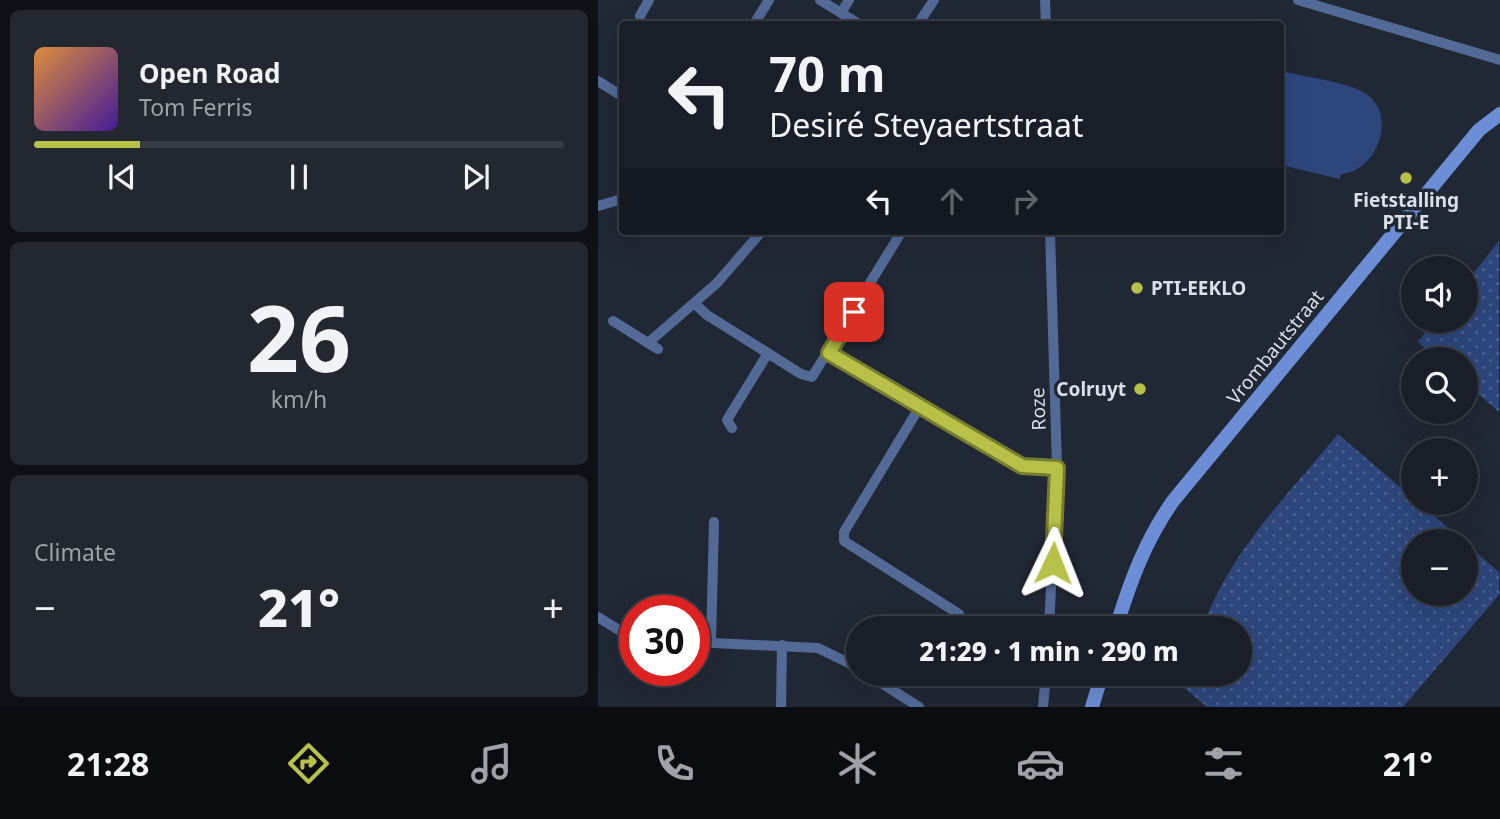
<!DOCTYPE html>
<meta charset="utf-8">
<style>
body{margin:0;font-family:"Noto Sans",sans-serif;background:#222730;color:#f1f3f6;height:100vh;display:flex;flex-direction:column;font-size:26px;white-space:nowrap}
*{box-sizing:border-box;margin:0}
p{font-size:23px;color:#9fa2a8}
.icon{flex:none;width:38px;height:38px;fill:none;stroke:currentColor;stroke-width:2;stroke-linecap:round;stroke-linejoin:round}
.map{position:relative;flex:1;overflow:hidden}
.drawer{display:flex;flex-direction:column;gap:10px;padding:10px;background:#0e1016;width:598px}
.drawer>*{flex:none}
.hud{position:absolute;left:21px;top:21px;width:665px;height:214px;border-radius:7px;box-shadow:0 7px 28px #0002,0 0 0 2px #373c45;background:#191e28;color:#f1f3f6;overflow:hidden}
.buttons{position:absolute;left:803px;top:256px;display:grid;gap:14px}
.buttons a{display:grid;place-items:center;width:77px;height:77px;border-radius:50%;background:#191e28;box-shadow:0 7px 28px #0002,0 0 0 2px #373c45;font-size:35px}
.speed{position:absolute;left:21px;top:595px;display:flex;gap:14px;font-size:35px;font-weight:700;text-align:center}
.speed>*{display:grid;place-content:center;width:91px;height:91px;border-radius:50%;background:#191e28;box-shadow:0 7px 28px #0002,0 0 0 2px #373c45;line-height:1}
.speed .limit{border:10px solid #d22;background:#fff;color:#111}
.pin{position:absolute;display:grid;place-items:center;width:60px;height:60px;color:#fff;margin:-30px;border-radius:14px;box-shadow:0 4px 10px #0006}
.me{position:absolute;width:77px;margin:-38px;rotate:2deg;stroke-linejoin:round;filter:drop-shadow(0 0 5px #0008)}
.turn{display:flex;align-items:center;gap:24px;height:147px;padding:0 35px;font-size:32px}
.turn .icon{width:91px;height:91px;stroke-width:2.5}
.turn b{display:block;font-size:49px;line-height:60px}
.lanes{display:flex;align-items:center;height:66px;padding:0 35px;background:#0003;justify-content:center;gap:35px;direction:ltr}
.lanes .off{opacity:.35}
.big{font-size:52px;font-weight:800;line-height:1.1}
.drawer .tile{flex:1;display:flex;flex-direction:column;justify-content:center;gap:10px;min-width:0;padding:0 24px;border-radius:10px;background:#222730}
.drawer .dial{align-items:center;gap:0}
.dial b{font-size:91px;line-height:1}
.song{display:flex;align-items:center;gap:21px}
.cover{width:84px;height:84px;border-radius:10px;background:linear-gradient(135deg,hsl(30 70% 55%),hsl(260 70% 35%))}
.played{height:7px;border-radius:4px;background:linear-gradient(90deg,#b7c147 20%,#373c45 20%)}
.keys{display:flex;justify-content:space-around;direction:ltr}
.heat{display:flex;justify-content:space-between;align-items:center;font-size:38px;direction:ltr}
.trip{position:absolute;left:248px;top:616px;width:406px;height:70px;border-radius:35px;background:#191e28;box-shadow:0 7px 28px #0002,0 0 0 2px #373c45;font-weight:800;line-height:70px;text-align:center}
.tab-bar{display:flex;height:112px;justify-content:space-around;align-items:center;background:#0a0c10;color:#9fa2a8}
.tab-bar .icon{width:49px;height:49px}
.tab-bar .current{color:#b7c147}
.tab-bar b{font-size:32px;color:#f1f3f6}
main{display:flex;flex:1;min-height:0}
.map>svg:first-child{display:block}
.grass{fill:url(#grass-dots)}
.park{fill:#2d477d}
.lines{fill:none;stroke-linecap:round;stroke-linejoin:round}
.street{stroke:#536a97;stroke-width:10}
.secondary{stroke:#6b8ed6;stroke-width:14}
.route-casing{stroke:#777d2e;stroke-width:18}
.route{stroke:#b7c147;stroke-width:12}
.poi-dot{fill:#b7c147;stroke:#212835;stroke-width:2.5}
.labels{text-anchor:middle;stroke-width:7;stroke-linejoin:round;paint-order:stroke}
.poi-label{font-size:19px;font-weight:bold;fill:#dadfe8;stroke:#212835}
.street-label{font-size:19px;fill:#dadfe8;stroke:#212835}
</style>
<main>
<section class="drawer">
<div class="tile">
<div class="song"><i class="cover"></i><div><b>Open Road</b><p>Tom Ferris</p></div></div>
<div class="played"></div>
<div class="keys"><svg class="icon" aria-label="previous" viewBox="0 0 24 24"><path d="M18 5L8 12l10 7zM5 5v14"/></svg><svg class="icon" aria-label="pause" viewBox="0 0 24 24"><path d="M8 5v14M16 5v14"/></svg><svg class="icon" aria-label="next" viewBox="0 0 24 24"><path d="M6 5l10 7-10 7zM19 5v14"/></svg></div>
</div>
<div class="tile dial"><b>26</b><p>km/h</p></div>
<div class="tile"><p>Climate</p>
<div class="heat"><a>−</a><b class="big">21°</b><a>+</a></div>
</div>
</section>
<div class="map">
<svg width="902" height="707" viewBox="0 0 902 707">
<defs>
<pattern id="grass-dots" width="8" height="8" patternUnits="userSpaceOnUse" patternTransform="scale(1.75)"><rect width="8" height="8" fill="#2d477d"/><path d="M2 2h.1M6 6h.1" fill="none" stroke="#4b618f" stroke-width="1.8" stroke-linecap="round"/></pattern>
</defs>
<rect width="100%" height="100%" fill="#212835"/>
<g class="grass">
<path d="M901,241V412L868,383V359H840L820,342L838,320H868V283Z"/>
<path d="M740,434L815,498L816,502H820L865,541H816V593H868V544L901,572V595L805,707H609L585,687L590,674H642V628H605C631,552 690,495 740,434Z"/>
</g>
<path class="park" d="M683,71C705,77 755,82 771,96C799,120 777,172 743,174L742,179L683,165Z"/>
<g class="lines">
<g class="street">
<path d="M222,0L261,24"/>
<path d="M447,0L448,24"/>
<path d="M700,0L902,60"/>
<path d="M243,13L251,0"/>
<path d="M42,16L51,0"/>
<path d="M156,24L171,0"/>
<path d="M320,24L336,0"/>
<path d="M0,81L24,96"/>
<path d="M0,206L24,199"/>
<path d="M97,304L109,315L203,374L214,377L304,231"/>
<path d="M15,321L50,343"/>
<path d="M60,349L50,343L119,283L164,231"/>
<path d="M231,353L424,466L459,468"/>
<path d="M321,408L246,532V541L361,614"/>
<path d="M134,428L129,420L170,353"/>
<path d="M0,617L37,640"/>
<path d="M451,628L459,468L452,231"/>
<path d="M96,642L220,648L261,668"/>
<path d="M113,643L116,522"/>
<path d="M269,674L321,707"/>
<path d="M183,707L184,645"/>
<path d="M445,707L448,674"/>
</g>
<g class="secondary">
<path d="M518,628C532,582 547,541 575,501L881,130L902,114"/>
<path d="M494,707L504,674"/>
</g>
</g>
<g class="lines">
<g class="route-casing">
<path id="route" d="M256,312L231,353L424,466L459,468L455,563"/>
</g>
<use href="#route" class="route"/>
</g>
<g class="poi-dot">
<circle cx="808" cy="178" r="7"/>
<circle cx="539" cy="288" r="7"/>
<circle cx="542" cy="389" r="7"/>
</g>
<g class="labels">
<g class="poi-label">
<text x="808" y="207">Fietstalling<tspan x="808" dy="22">PTI-E</tspan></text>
<text x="553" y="295" text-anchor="start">PTI-EEKLO</text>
<text x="528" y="396" text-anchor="end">Colruyt</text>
</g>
<g class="street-label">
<text transform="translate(677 347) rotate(-51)" y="7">Vrombautstraat</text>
<text transform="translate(440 409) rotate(-92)" y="7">Roze</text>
</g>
</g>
</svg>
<div class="buttons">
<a><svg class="icon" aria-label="sound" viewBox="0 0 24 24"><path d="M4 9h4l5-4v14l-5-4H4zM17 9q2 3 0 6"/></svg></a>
<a><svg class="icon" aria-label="search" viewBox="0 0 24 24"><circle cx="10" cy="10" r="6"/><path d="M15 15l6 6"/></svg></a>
<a>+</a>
<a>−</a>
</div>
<div class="speed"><div class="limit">30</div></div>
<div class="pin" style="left:256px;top:312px;background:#d93025"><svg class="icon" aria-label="arrive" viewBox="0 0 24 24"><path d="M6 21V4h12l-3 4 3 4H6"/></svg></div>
<svg class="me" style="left:455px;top:563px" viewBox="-20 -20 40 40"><path d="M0-17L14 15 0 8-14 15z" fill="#b7c147" stroke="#fff" stroke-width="4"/></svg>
<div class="trip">21:29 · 1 min · 290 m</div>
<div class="hud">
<div class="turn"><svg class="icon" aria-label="left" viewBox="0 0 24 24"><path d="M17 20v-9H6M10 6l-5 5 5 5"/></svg><div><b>70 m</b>Desiré Steyaertstraat</div></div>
<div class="lanes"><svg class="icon" aria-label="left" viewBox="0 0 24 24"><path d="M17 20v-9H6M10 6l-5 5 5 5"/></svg><svg class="icon off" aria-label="ahead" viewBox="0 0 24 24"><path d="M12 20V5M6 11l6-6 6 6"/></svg><svg class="icon off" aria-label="right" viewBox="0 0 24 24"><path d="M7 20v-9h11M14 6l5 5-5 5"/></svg></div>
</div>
</div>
</main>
<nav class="tab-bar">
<b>21:28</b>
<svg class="icon current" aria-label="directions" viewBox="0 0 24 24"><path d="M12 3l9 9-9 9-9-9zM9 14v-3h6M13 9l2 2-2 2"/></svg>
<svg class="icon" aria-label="music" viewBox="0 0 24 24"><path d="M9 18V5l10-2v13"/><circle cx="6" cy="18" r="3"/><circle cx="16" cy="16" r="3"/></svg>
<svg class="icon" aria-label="phone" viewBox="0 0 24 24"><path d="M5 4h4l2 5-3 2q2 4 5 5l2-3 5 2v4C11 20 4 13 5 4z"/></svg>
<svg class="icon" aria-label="climate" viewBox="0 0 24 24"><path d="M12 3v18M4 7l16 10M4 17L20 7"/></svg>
<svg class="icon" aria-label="car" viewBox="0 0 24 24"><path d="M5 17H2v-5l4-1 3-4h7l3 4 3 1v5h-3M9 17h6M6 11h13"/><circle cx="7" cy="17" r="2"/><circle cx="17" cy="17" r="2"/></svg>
<svg class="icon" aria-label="filters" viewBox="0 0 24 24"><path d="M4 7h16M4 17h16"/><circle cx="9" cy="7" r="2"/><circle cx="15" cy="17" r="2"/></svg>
<b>21°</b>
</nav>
